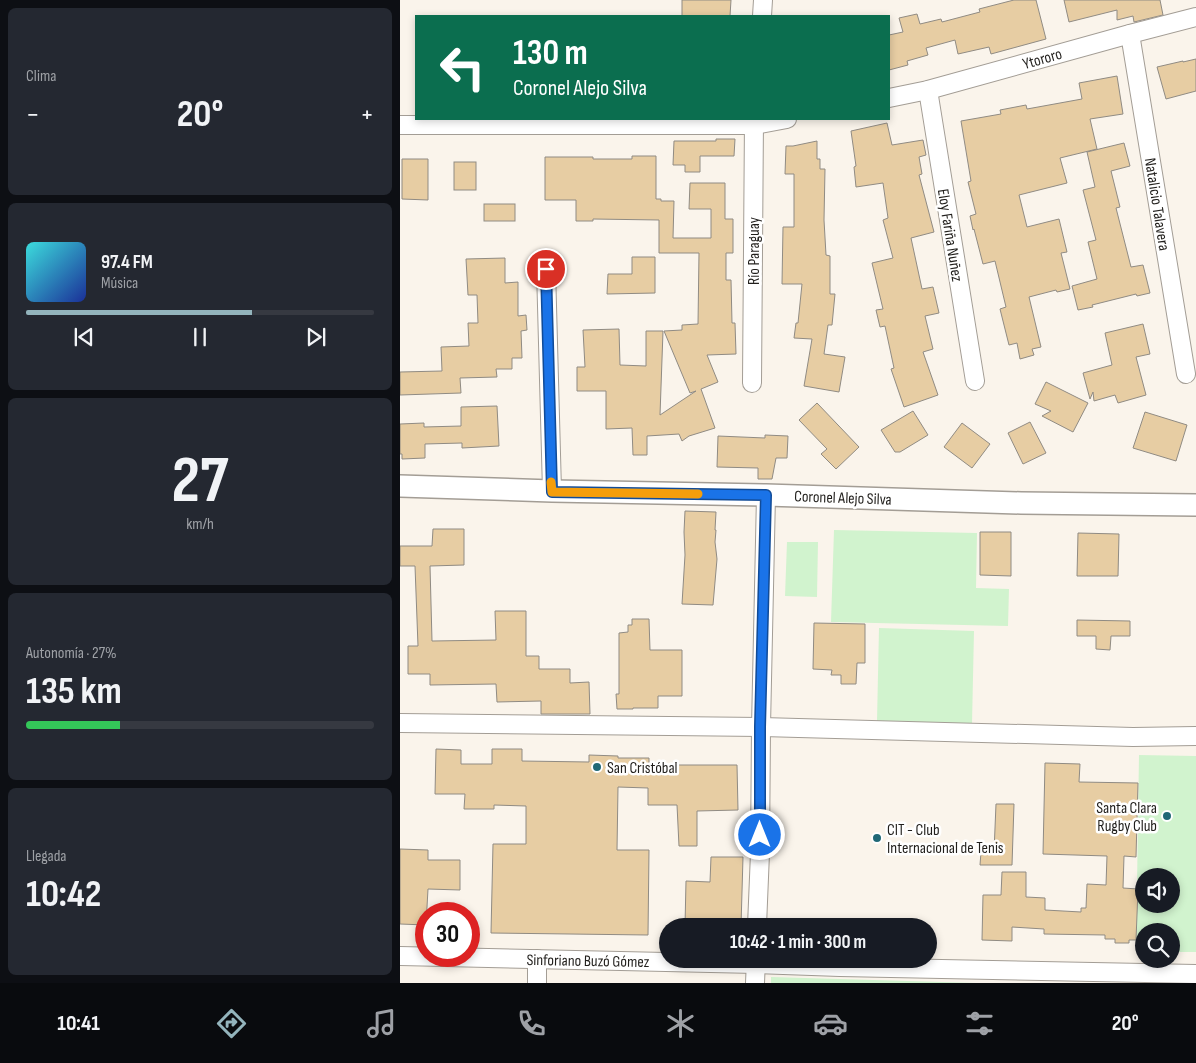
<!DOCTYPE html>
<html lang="es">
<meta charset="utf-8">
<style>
body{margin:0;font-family:"Sofia Sans Condensed",sans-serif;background:#242831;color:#f1f3f6;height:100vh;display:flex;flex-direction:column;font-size:19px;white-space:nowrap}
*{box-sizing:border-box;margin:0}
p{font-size:16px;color:#9ea1a6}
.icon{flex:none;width:28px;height:28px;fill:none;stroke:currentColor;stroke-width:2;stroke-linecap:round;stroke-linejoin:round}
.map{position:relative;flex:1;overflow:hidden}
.panel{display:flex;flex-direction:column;gap:8px;padding:8px;background:#0d0f14;width:400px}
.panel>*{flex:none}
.guide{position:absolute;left:15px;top:15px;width:475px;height:105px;border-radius:0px;box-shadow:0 2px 8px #0003;background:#0b6e4f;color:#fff;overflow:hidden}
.fabs{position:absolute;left:735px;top:868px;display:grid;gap:10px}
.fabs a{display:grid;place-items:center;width:45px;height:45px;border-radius:50%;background:#171b24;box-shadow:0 2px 8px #0003;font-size:25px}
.speed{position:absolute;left:15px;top:902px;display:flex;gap:10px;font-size:25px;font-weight:700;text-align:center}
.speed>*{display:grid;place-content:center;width:65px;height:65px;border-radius:50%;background:#171b24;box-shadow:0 2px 8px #0003;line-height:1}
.speed .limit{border:8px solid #d22;background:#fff;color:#111}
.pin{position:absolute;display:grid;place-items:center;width:42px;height:42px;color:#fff;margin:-21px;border:2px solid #fff;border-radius:50%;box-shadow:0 1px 5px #0007}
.me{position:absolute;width:55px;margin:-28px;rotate:0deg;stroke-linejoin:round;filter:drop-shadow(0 0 4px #0008)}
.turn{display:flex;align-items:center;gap:18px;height:105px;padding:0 15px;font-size:22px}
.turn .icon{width:65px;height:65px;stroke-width:2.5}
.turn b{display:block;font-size:35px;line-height:42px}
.big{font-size:38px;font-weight:700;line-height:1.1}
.panel .widget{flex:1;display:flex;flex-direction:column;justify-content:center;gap:8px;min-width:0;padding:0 18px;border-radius:8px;background:#242831}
.panel .dial{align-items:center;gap:0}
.dial b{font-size:65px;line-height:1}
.song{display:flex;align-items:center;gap:15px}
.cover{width:60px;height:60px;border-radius:8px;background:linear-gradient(135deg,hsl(180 70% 55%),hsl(230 70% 35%))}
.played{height:5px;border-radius:2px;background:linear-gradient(90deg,#93b4bc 65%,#363941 65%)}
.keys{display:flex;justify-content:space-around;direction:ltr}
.heat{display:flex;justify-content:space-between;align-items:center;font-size:28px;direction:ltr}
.charge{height:8px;border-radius:4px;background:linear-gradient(90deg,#34c759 27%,#363941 0)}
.trip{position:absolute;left:259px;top:918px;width:278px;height:50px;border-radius:25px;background:#171b24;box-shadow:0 2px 8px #0003;font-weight:700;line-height:50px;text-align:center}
.menu{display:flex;height:80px;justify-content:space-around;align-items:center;background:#090b0e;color:#9ea1a6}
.menu .icon{width:35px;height:35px}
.menu .current{color:#93b4bc}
.menu b{font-size:22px;color:#f1f3f6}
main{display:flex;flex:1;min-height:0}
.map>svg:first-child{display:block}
.green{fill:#d1f3ce;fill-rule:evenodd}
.building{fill:#e7cda3;stroke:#908b83}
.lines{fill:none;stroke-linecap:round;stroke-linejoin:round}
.minor-casing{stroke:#a39d95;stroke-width:20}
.major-casing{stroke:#a39d95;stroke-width:24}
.minor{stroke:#fff;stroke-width:18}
.major{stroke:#fff;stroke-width:21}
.route-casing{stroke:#114b97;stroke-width:12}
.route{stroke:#1a73e8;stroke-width:9}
.slow{stroke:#f59e0b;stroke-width:9}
.poi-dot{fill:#206876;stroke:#fff;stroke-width:2}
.labels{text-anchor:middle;stroke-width:5;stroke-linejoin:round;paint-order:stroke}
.street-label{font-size:16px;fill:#211f1c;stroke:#fff}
.poi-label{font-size:16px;fill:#211f1c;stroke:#fff;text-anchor:start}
</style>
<main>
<section class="panel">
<div class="widget"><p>Clima</p>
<div class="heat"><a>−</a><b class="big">20°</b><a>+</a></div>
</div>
<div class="widget">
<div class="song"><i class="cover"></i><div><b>97.4 FM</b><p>Música</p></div></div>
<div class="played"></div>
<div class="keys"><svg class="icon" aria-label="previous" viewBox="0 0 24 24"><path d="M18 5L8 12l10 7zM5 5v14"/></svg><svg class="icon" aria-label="pause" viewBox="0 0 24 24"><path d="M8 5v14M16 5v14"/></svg><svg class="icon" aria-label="next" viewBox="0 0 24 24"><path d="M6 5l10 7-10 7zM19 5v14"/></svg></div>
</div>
<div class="widget dial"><b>27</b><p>km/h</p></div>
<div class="widget"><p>Autonomía · 27%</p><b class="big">135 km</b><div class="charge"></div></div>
<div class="widget"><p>Llegada</p><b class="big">10:42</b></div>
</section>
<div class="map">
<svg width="796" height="983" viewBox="0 0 796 983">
<rect width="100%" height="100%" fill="#faf4eb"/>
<g class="green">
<path d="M434,530L577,533L576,588L609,589L608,626L431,622Z"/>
<path d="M387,542H418L417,597L385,596Z"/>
<path d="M479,628L574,631L572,724L477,721Z"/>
<path d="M739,755L796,756V952H771V931H744V951L736,950ZM744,876H771V904H744Z"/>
<path d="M371,977L576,983H371Z"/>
</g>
<g class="building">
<path d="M282,0H331L330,16H282Z"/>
<path d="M614,0H636L646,39L591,54L589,47L558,54L555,40L526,48L528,55L507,61L508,65L489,70V35L503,32L499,18L517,14L520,24L541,19L542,22L580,12L579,9Z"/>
<path d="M664,0H760L763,15L734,22L733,16L717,20V10L669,22Z"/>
<path d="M796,59V91L766,99L757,67L783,61V62Z"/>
<path d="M717,76L723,114L690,119L697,149L660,158L667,183L619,195L627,227L659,219L667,252L661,253L670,289L657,292L656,290L629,297L641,347L632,349L634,355L620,359L617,343L609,345L600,309L606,307L595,261L583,264L574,229L573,230L570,216L576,214L568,182L571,181L561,121L601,114L600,110L626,105L627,109L682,99L679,83Z"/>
<path d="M487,123L492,145L523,140L526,155L519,157L522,174L519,175L534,232L511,238L522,289L533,287L539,313L525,316L533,349L523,352L538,395L504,407L491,369L494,368L485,326L480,327L476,310L483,309L472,263L493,258L483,220L488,218L483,183L456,187L454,167L456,166L451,131Z"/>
<path d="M316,139H335L334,156H300V172H285V165H273L274,141H316Z"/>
<path d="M417,141V159H420V169H425L424,220L426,255L430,256V294H435L432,325H428L424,354L445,357L439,392L404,386L412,339L394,338L396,323H398L402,284H382L383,227H394V174H385L386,146H393Z"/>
<path d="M724,143L730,166L711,171L720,207L716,208L731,267L743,265L750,293L737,296L736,294L692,305L693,307L678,310L672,286L697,279L688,242L696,240L683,190L695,187L687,152Z"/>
<path d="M232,156H256V199H261V201H274L273,238H311V209H289L290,183H325V219H333V253H326V280H331L332,323H335L336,354L307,355L318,382L301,389L315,428L289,436L282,441L279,434L247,436V455H233L232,428L206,429V391H177V367H185L183,330L219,329L220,365L246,366V331H263L260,415L296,391L290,393L264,331L282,330V325L298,324L299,253H259V220L193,219V221H176V200H145V157H193V159H232Z"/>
<path d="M2,159H28V200L2,199Z"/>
<rect x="54" y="162" width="22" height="28"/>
<rect x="84" y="204" width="31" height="17"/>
<path d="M232,257H255V293L207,294L208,274H232Z"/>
<path d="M105,258V283L118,282V316L126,315L127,330L121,331L122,358H112V369H96L97,377L60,378L61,393L0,395V372L42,371L41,347L69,346L68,323H78L77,295H68L66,259Z"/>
<path d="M743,324L750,354L736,357L746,395L718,403L715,395L694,401L693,392L690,399L683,373L712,365L705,333Z"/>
<path d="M646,382L688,403L673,432L642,416L651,411L635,404Z"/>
<path d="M417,403L459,447L436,469L421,454L427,449L399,420Z"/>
<path d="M97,406L99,446L62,448V443L25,444V458L2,459V454H0V424L24,423V427L61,426V407Z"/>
<path d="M513,411L528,435L500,452H495L481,430Z"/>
<path d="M745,412L787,425L776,461L733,448Z"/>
<path d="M630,422L646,453L623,464L608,433Z"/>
<path d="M562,423L590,444L572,468L544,447Z"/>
<path d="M365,435L388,436L387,458H376L372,479H358V468L317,467L318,436L365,438Z"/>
<path d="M285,511L316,512L315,530H316L315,542L317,559L313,605L282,604L285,555L284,532Z"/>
<path d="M33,529H64V565L30,566L32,641L96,640L95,611H126V656H139V669H170V683L189,682L190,714H141V701L97,702L96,684L30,685V674H8V646H18L15,566H0V546H32Z"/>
<path d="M580,532H611V576L580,575Z"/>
<path d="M678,533L719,534L718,576H677Z"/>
<path d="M232,619H249L250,650H282V696H258V708H233V709H217L216,694H219V633L228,632V625H232Z"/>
<path d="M677,620L730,621V636H711L710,650L696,649V636H677Z"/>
<path d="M414,623L465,624V663H457L456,684H441V675H431L432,670L413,669Z"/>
<path d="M36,749L61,750V764H92V749H122V761L189,762V755L218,756V758H249V765H337L338,810L297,811V846H279L277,805H248V788L218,787L217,850H249L248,935L91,933L93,844H126V806L94,805V809H64L65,794H35Z"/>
<path d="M645,763L680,764L679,782L738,783L736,857L724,856L723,888L738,889L736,940H729V943H715V939H705V935L644,934V929L612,927V941L582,940L583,895H601L602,872H626V897L645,898V910L681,912V908H686L687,884L706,885L707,856L643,854Z"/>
<path d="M596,804H614L612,865H580L581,852H594Z"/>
<path d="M0,849L28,850V860H60V890L28,889L26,925L0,924Z"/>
<path d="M311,857H343L341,926H285L286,881L310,882Z"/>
</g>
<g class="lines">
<g class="minor-casing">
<g id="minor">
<path d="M362,16L363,0"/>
<path d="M730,34L786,374"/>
<path d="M528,90L575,381"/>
<path d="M489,98L528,90L730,34L796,17"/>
<path d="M0,125H354L387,119"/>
<path d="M146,269L152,491"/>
<path d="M352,383L354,119"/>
<path d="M0,723L361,727L733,737L796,736"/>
<path d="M357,926L360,853L361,727L366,495"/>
<path d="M0,956L356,964L440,967L796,974"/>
<path d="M137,983V959"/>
<path d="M355,983L356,959"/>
</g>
</g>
<g class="major-casing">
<path id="major" d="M0,486L152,491L366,495L621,503L796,505"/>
</g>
<use href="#minor" class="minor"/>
<use href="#major" class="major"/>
</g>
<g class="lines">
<g class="route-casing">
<path id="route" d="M146,269L152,492L366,495L360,727V835"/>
</g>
<use href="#route" class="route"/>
<path class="slow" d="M151,482L152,492L298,494"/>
</g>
<g class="poi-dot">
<circle cx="197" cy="767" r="5"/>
<circle cx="767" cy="816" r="5"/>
<circle cx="477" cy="838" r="5"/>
</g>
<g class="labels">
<g class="street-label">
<text transform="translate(642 58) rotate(-16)" y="6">Ytororo</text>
<text transform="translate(758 204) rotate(81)" y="6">Natalicio Talavera</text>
<text transform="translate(551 235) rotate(81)" y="6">Eloy Fariña Nuñez</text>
<text transform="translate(353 251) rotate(-90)" y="6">Río Paraguay</text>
<text transform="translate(443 497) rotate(2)" y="6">Coronel Alejo Silva</text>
<text transform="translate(188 960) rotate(1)" y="6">Sinforiano Buzó Gómez</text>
</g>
<g class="poi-label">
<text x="207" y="773">San Cristóbal</text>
<text x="757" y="813" text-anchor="end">Santa Clara<tspan x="757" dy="18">Rugby Club</tspan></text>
<text x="487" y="835">CIT - Club<tspan x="487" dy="18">Internacional de Tenis</tspan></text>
</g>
</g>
</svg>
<div class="fabs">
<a><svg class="icon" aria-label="sound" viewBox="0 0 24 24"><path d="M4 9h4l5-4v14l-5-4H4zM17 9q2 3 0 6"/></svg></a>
<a><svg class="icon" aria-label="search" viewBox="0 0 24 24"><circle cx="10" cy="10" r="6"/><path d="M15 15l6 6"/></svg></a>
</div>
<div class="speed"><div class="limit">30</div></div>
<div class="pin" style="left:146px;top:269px;background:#d93025"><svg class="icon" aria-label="arrive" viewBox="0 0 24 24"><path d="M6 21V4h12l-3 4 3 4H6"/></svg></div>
<svg class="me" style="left:360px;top:835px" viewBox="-20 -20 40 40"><circle r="17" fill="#1a73e8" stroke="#fff" stroke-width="3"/><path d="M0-11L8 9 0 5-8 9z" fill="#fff"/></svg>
<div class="trip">10:42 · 1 min · 300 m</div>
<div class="guide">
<div class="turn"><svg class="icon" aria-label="left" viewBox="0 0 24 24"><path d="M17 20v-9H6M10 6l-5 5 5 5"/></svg><div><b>130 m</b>Coronel Alejo Silva</div></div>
</div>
</div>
</main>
<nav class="menu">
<b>10:41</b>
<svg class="icon current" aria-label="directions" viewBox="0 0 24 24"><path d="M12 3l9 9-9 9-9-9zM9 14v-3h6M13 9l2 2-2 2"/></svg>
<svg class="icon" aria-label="music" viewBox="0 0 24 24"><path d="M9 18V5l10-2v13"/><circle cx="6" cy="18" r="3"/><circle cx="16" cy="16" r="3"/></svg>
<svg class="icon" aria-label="phone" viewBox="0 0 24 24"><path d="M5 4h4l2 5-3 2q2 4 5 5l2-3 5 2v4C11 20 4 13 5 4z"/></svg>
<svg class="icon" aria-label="climate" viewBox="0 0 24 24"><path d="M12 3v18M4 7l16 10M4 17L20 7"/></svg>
<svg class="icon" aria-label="car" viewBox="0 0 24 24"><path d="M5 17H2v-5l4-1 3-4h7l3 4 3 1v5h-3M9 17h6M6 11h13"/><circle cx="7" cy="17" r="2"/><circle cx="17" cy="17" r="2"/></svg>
<svg class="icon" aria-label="filters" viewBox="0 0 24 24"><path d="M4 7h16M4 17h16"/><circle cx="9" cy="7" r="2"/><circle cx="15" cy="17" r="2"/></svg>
<b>20°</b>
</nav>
